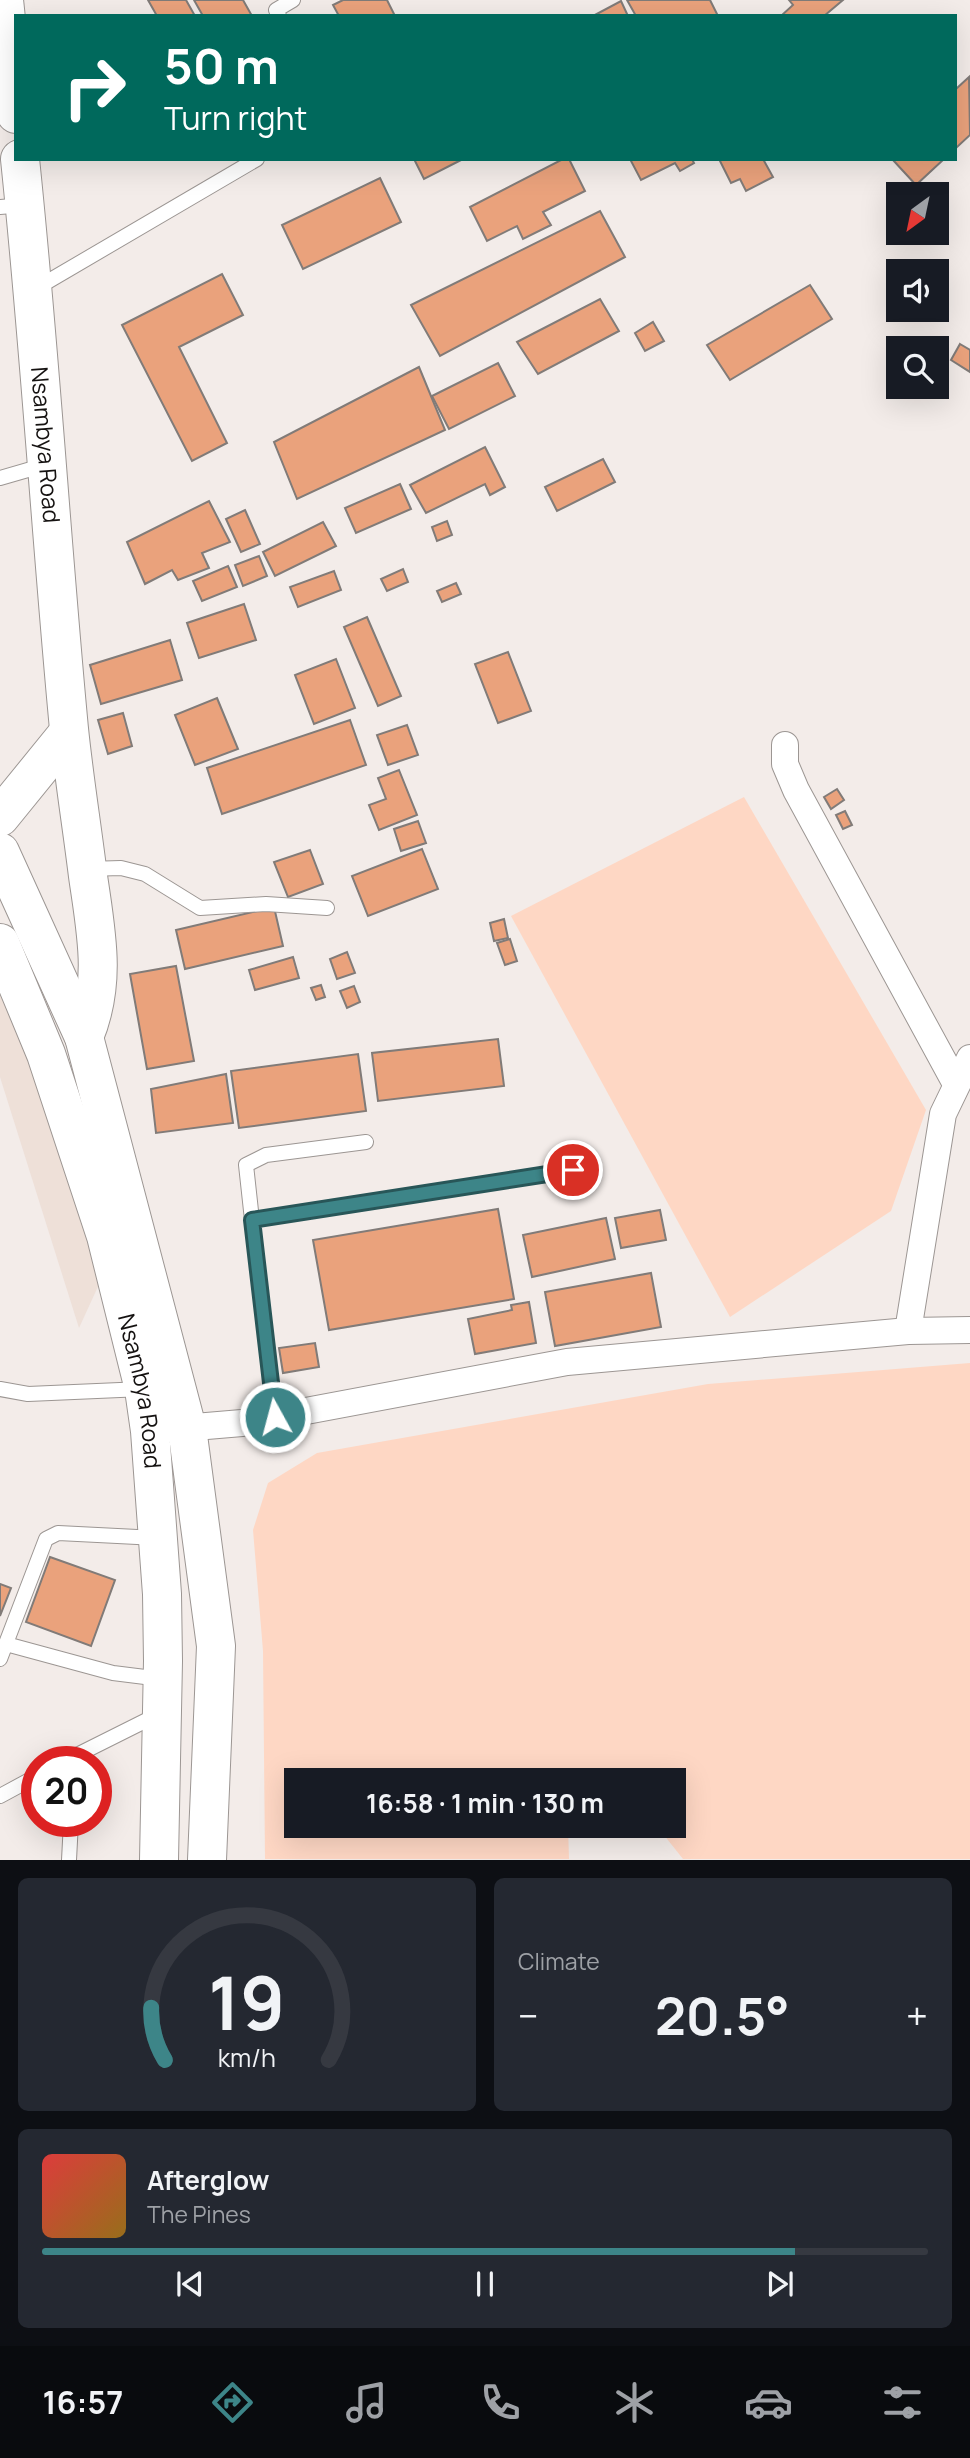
<!DOCTYPE html>
<meta charset="utf-8">
<style>
body{margin:0;font-family:Manrope,sans-serif;background:#242831;color:#f1f3f6;height:100vh;display:flex;flex-direction:column;font-size:26px;white-space:nowrap}
*{box-sizing:border-box;margin:0}
p{font-size:23px;color:#9ea1a6}
.icon{flex:none;width:38px;height:38px;fill:none;stroke:currentColor;stroke-width:2;stroke-linecap:round;stroke-linejoin:round}
.map{position:relative;height:1860px;overflow:hidden}
.details{display:flex;flex-direction:column;gap:18px;padding:18px;background:#0d0f14;flex:1}
.details>*{flex:none}
.guide{position:absolute;left:14px;top:14px;width:943px;height:147px;border-radius:0px;box-shadow:0 7px 28px #0002;background:#00695c;color:#fff;overflow:hidden}
.needle{width:46px;rotate:213deg}
.buttons{position:absolute;left:886px;top:182px;display:grid;gap:14px}
.buttons a{display:grid;place-items:center;width:63px;height:63px;border-radius:0px;background:#171b24;box-shadow:0 7px 28px #0002;font-size:35px}
.speed{position:absolute;left:21px;top:1746px;display:flex;gap:14px;font-size:35px;font-weight:700;text-align:center}
.speed>*{display:grid;place-content:center;width:91px;height:91px;border-radius:50%;background:#171b24;box-shadow:0 7px 28px #0002;line-height:1}
.speed .limit{border:10px solid #d22;background:#fff;color:#111}
.pin{position:absolute;display:grid;place-items:center;width:60px;height:60px;color:#fff;margin:-30px;border:4px solid #fff;border-radius:50%;box-shadow:0 2px 7px #0007}
.me{position:absolute;width:77px;margin:-38px;rotate:353deg;stroke-linejoin:round;filter:drop-shadow(0 0 5px #0008)}
.turn{display:flex;align-items:center;gap:24px;height:147px;padding:0 35px;font-size:32px}
.turn .icon{width:91px;height:91px;stroke-width:2.5}
.turn b{display:block;font-size:49px;line-height:60px}
.big{font-size:52px;font-weight:700;line-height:1.1}
.details .card{flex:1;display:flex;flex-direction:column;justify-content:center;gap:10px;min-width:0;padding:0 24px;border-radius:10px;background:#242831}
.details .dial{align-items:center;gap:0}
.dial svg{height:182px;overflow:visible;fill:none;stroke:#363941;stroke-width:7;stroke-linecap:round;text-anchor:middle}
.dial text{fill:#f1f3f6;stroke:none}
.song{display:flex;align-items:center;gap:21px}
.cover{width:84px;height:84px;border-radius:10px;background:linear-gradient(135deg,hsl(0 70% 55%),hsl(40 70% 35%))}
.played{height:7px;border-radius:4px;background:linear-gradient(90deg,#3d8588 85%,#363941 85%)}
.keys{display:flex;justify-content:space-around;direction:ltr}
.heat{display:flex;justify-content:space-between;align-items:center;font-size:38px;direction:ltr}
.details .tiles{flex:1;display:grid;gap:18px;grid-template-columns:1fr 1fr}
.card:last-child{grid-column:span 2}
.trip{position:absolute;left:284px;top:1768px;width:402px;height:70px;border-radius:0px;background:#171b24;box-shadow:0 7px 28px #0002;font-weight:700;line-height:70px;text-align:center}
.tab-bar{display:flex;height:112px;justify-content:space-around;align-items:center;background:#090b0e;color:#9ea1a6}
.tab-bar .icon{width:49px;height:49px}
.tab-bar .selected{color:#3d8588}
.tab-bar b{font-size:32px;color:#f1f3f6}
.map>svg:first-child{display:block}
.built{fill:#eee0d8}
.green{fill:#fed7c4}
.building{fill:#eaa27c;stroke:#817b78;stroke-width:2}
.lines{fill:none;stroke-linecap:round;stroke-linejoin:round}
.service-casing{stroke:#9c9693;stroke-width:16}
.minor-casing{stroke:#9c9693;stroke-width:28}
.secondary-casing{stroke:#9c9693;stroke-width:40}
.service{stroke:#fff;stroke-width:14}
.minor{stroke:#fff;stroke-width:26}
.secondary{stroke:#fff;stroke-width:38}
.route-casing{stroke:#285658;stroke-width:18}
.route{stroke:#3d8588;stroke-width:12}
.labels{text-anchor:middle;stroke-width:5;stroke-linejoin:round;paint-order:stroke}
.street-label{font-size:23px;fill:#151211;stroke:#f3ece9}
</style>
<div class="map">
<svg width="970" height="1860" viewBox="0 0 970 1860">
<rect width="100%" height="100%" fill="#f3ece9"/>
<path class="built" d="M0,970L101,1280L79,1328L0,1077Z"/>
<g class="green">
<path d="M744,797L926,1110L891,1211L730,1317L511,916Z"/>
<path d="M970,1363V1859H683L656,1825H674V1780H296V1825H568L569,1859H265L263,1651L253,1530L268,1483L317,1453L708,1384Z"/>
</g>
<g class="building">
<path d="M148,0H186L195,16H157Z"/>
<path d="M194,0H243L252,16H203Z"/>
<path d="M343,0H387L395,16H339L333,5Z"/>
<path d="M627,0H710L718,16H636Z"/>
<path d="M789,0H843L824,16H781L793,5Z"/>
<path d="M621,1L628,16H593Z"/>
<path d="M969,77L970,135L956,148V89Z"/>
<path d="M414,159H463L424,179Z"/>
<path d="M563,159H569L585,191L543,212L551,225L523,239L517,226L487,241L470,207Z"/>
<path d="M630,159H692L694,163L680,171L675,163L641,180Z"/>
<path d="M719,159H763L773,177L746,191L740,179L731,183Z"/>
<path d="M892,159H944L916,185Z"/>
<path d="M380,178L401,222L303,269L282,225Z"/>
<path d="M600,211L625,257L440,356L411,305Z"/>
<path d="M222,274L243,315L179,347L227,443L192,461L122,325Z"/>
<path d="M810,285L832,319L730,380L707,345Z"/>
<path d="M600,299L619,331L538,374L517,342Z"/>
<path d="M653,322L664,341L645,351L635,333Z"/>
<path d="M960,344L970,350V372L951,360Z"/>
<path d="M498,363L515,396L449,429L432,396Z"/>
<path d="M419,367L445,430L297,499L274,442Z"/>
<path d="M485,447L505,487L490,495L485,484L426,513L410,485Z"/>
<path d="M603,459L615,482L557,511L545,487Z"/>
<path d="M400,484L411,509L356,533L345,508Z"/>
<path d="M209,501L230,542L202,553L209,568L178,580L172,570L145,584L127,542Z"/>
<path d="M245,510L260,544L241,552L226,519Z"/>
<path d="M447,521L452,535L437,541L432,527Z"/>
<path d="M323,522L336,546L275,576L263,552Z"/>
<path d="M259,556L267,576L243,586L235,565Z"/>
<path d="M228,566L237,587L202,601L193,581Z"/>
<path d="M403,569L408,582L387,591L381,579Z"/>
<path d="M334,571L341,590L298,607L290,587Z"/>
<path d="M456,583L461,594L442,602L437,591Z"/>
<path d="M244,604L256,640L199,658L187,623Z"/>
<path d="M367,617L401,696L378,706L344,627Z"/>
<path d="M170,640L182,680L101,704L90,665Z"/>
<path d="M508,652L531,711L498,723L475,664Z"/>
<path d="M336,659L355,708L314,724L295,675Z"/>
<path d="M217,698L238,749L195,765L175,715Z"/>
<path d="M123,713L132,746L108,754L98,720Z"/>
<path d="M350,720L366,765L222,814L207,768Z"/>
<path d="M407,725L418,755L388,765L377,735Z"/>
<path d="M399,770L417,815L379,830L369,805L386,799L378,778Z"/>
<path d="M837,789L844,800L831,809L824,797Z"/>
<path d="M845,811L852,825L843,829L836,815Z"/>
<path d="M418,821L426,843L401,851L394,829Z"/>
<path d="M422,849L438,889L368,916L352,876Z"/>
<path d="M310,850L323,884L288,897L274,862Z"/>
<path d="M274,907L283,946L185,969L176,930Z"/>
<path d="M504,919L508,938L494,941L490,923Z"/>
<path d="M510,939L517,961L505,965L497,943Z"/>
<path d="M347,952L355,973L337,979L330,959Z"/>
<path d="M293,957L299,978L255,990L249,970Z"/>
<path d="M176,966L194,1061L147,1069L130,974Z"/>
<path d="M321,985L325,997L316,1000L311,988Z"/>
<path d="M354,986L360,1002L347,1008L340,991Z"/>
<path d="M498,1039L504,1086L378,1101L372,1053Z"/>
<path d="M358,1054L366,1111L239,1128L231,1071Z"/>
<path d="M226,1074L233,1123L156,1133L151,1089Z"/>
<path d="M498,1209L514,1299L329,1330L313,1240Z"/>
<path d="M660,1210L666,1240L621,1248L615,1218Z"/>
<path d="M606,1218L615,1259L532,1277L523,1235Z"/>
<path d="M651,1273L661,1327L555,1346L545,1292Z"/>
<path d="M529,1302L536,1343L475,1354L468,1319L512,1310L511,1305Z"/>
<path d="M315,1343L319,1367L283,1373L279,1348Z"/>
<path d="M50,1557L115,1580L91,1646L26,1622Z"/>
<path d="M0,1584L11,1588L0,1616Z"/>
</g>
<g class="lines">
<g class="service-casing">
<g id="service">
<path d="M279,16L276,10L293,0"/>
<path d="M0,207L24,205"/>
<path d="M35,289L257,159"/>
<path d="M0,478L45,465"/>
<path d="M87,869L121,868L145,874L200,908L266,904L327,908"/>
<path d="M252,1220L246,1165L266,1155L366,1142"/>
<path d="M0,1389L28,1394L143,1389"/>
<path d="M275,1417L252,1220L573,1170"/>
<path d="M6,1644L113,1673L161,1679"/>
<path d="M0,1659L46,1539L58,1533L157,1538"/>
<path d="M63,1762L157,1715"/>
<path d="M0,1796L37,1776"/>
<path d="M69,1860L71,1822"/>
</g>
</g>
<g class="minor-casing">
<g id="minor">
<path d="M785,745V764L796,790L956,1084"/>
<path d="M908,1331L943,1114L970,1058"/>
<path d="M171,1429L242,1423L567,1362L908,1331L970,1330"/>
</g>
</g>
<g class="secondary-casing">
<g id="secondary">
<path d="M4,0L16,114"/>
<path id="s1" d="M20,159C40,349 51,539 69,729C74,778 82,827 88,876C96,932 107,982 84,1037"/>
<path d="M0,817L69,732"/>
<path d="M0,852L84,1037L187,1428L216,1646L207,1860"/>
<path id="s2" d="M0,943L46,1054L106,1236L144,1389L150,1431L162,1594L163,1661L159,1860"/>
</g>
</g>
<use href="#service" class="service"/>
<use href="#minor" class="minor"/>
<use href="#secondary" class="secondary"/>
</g>
<g class="lines">
<g class="route-casing">
<path id="route" d="M275,1417L252,1220L573,1170"/>
</g>
<use href="#route" class="route"/>
</g>
<g class="labels">
<g class="street-label">
<text dy="8" stroke="none"><textPath href="#s1" startOffset="287">Nsambya Road</textPath></text>
<text dy="8" stroke="none"><textPath href="#s2" startOffset="471">Nsambya Road</textPath></text>
</g>
</g>
</svg>
<div class="buttons">
<a><svg class="needle" viewBox="-14 -14 28 28"><path d="M0-13l5 13h-10z" fill="#e53935"/><path d="M0 13l5-13h-10z" fill="#9ea1a6"/></svg></a>
<a><svg class="icon" aria-label="sound" viewBox="0 0 24 24"><path d="M4 9h4l5-4v14l-5-4H4zM17 9q2 3 0 6"/></svg></a>
<a><svg class="icon" aria-label="search" viewBox="0 0 24 24"><circle cx="10" cy="10" r="6"/><path d="M15 15l6 6"/></svg></a>
</div>
<div class="speed"><div class="limit">20</div></div>
<div class="pin" style="left:573px;top:1170px;background:#d93025"><svg class="icon" aria-label="arrive" viewBox="0 0 24 24"><path d="M6 21V4h12l-3 4 3 4H6"/></svg></div>
<svg class="me" style="left:275px;top:1417px" viewBox="-20 -20 40 40"><circle r="17" fill="#3d8588" stroke="#fff" stroke-width="3"/><path d="M0-11L8 9 0 5-8 9z" fill="#fff"/></svg>
<div class="trip">16:58 · 1 min · 130 m</div>
<div class="guide">
<div class="turn"><svg class="icon" aria-label="right" viewBox="0 0 24 24"><path d="M7 20v-9h11M14 6l5 5-5 5"/></svg><div><b>50 m</b>Turn right</div></div>
</div>
</div>
<section class="details">
<div class="tiles">
<div class="card dial"><svg viewBox="0 0 100 80">
<path d="M14 69A42 42 0 1 1 86 69"/>
<path d="M14 69A42 42 0 0 1 8 46" stroke="#3d8588"/>
<text x="50" y="56" font-size="32" font-weight="700">19</text>
<text x="50" y="72" font-size="11">km/h</text>
</svg></div>
<div class="card"><p>Climate</p>
<div class="heat"><a>−</a><b class="big">20.5°</b><a>+</a></div>
</div>
<div class="card">
<div class="song"><i class="cover"></i><div><b>Afterglow</b><p>The Pines</p></div></div>
<div class="played"></div>
<div class="keys"><svg class="icon" aria-label="previous" viewBox="0 0 24 24"><path d="M18 5L8 12l10 7zM5 5v14"/></svg><svg class="icon" aria-label="pause" viewBox="0 0 24 24"><path d="M8 5v14M16 5v14"/></svg><svg class="icon" aria-label="next" viewBox="0 0 24 24"><path d="M6 5l10 7-10 7zM19 5v14"/></svg></div>
</div>
</div>
</section>
<nav class="tab-bar">
<b>16:57</b>
<svg class="icon selected" aria-label="directions" viewBox="0 0 24 24"><path d="M12 3l9 9-9 9-9-9zM9 14v-3h6M13 9l2 2-2 2"/></svg>
<svg class="icon" aria-label="music" viewBox="0 0 24 24"><path d="M9 18V5l10-2v13"/><circle cx="6" cy="18" r="3"/><circle cx="16" cy="16" r="3"/></svg>
<svg class="icon" aria-label="phone" viewBox="0 0 24 24"><path d="M5 4h4l2 5-3 2q2 4 5 5l2-3 5 2v4C11 20 4 13 5 4z"/></svg>
<svg class="icon" aria-label="climate" viewBox="0 0 24 24"><path d="M12 3v18M4 7l16 10M4 17L20 7"/></svg>
<svg class="icon" aria-label="car" viewBox="0 0 24 24"><path d="M5 17H2v-5l4-1 3-4h7l3 4 3 1v5h-3M9 17h6M6 11h13"/><circle cx="7" cy="17" r="2"/><circle cx="17" cy="17" r="2"/></svg>
<svg class="icon" aria-label="filters" viewBox="0 0 24 24"><path d="M4 7h16M4 17h16"/><circle cx="9" cy="7" r="2"/><circle cx="15" cy="17" r="2"/></svg>
</nav>
